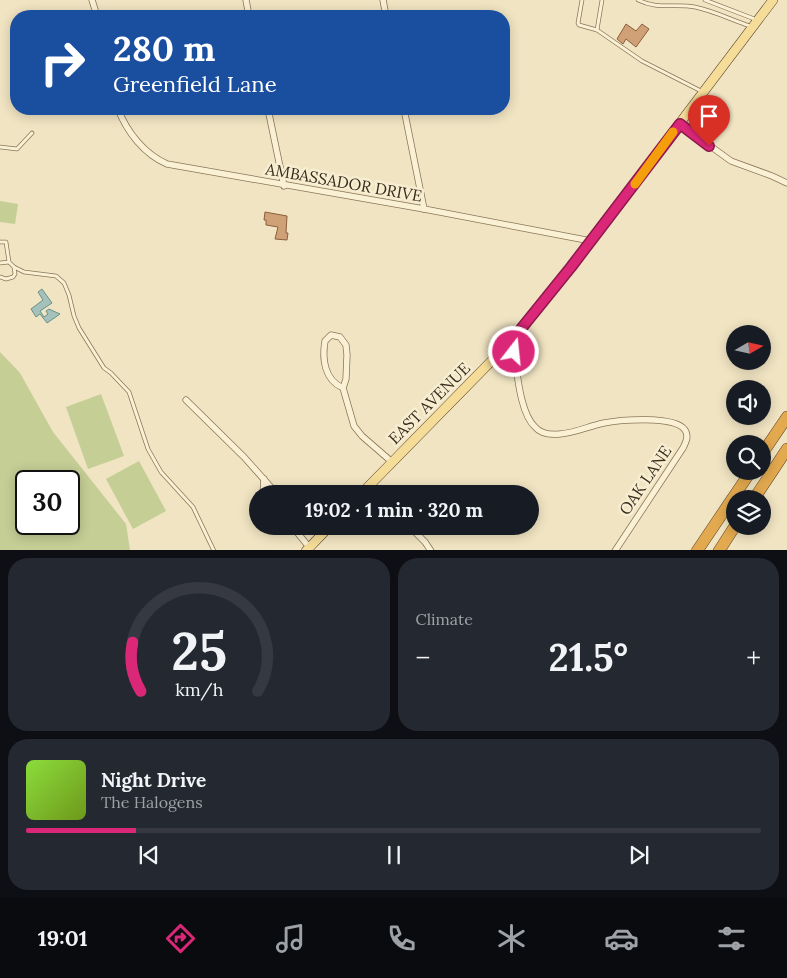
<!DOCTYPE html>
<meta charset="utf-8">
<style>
body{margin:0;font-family:Lora,serif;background:#242831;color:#f1f3f6;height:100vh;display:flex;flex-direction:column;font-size:19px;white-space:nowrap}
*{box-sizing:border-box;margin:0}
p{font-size:16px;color:#9ea1a6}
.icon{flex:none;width:28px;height:28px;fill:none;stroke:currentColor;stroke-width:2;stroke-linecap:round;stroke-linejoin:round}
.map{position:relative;height:550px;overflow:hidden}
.details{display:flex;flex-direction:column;gap:8px;padding:8px;background:#0d0f14;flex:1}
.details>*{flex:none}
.top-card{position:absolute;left:10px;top:10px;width:500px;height:105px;border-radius:20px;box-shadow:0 2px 12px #0003;background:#1a4fa0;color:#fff;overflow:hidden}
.needle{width:32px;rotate:81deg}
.fabs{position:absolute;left:726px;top:325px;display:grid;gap:10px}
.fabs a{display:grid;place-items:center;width:45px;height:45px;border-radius:50%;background:#171b24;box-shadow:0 2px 12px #0003;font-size:25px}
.speed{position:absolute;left:15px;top:470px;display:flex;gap:10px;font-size:25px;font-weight:700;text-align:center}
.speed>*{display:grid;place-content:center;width:65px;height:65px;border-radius:50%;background:#171b24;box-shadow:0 2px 12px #0003;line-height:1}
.speed .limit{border:2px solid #111;border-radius:8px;background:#fff;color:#111}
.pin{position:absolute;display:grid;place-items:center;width:42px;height:42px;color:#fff;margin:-51px -21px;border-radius:50% 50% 50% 0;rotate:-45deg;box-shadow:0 0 5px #0007}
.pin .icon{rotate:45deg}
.me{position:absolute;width:55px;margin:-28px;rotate:16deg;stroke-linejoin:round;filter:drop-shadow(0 0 4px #0008)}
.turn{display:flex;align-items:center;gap:18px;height:105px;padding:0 20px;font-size:22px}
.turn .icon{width:65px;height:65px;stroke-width:2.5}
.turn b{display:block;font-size:35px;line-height:42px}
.big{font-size:38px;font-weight:700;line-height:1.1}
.details .card{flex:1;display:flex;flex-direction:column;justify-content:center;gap:8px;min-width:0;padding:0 18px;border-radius:20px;background:#242831}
.details .dial{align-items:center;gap:0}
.dial svg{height:130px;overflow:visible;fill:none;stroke:#363941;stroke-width:7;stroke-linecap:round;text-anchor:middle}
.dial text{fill:#f1f3f6;stroke:none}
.song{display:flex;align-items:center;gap:15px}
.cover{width:60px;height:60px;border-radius:8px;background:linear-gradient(135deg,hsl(90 70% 55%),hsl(80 70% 35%))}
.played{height:5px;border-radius:2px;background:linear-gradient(90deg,#db2777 15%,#363941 15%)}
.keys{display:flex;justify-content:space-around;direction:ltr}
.heat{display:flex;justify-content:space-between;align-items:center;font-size:28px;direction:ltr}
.details .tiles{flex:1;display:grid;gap:8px;grid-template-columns:1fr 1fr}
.card:last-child{grid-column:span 2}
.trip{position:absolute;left:249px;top:485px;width:290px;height:50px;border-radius:25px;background:#171b24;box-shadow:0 2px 12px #0003;font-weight:700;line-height:50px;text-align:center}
.menu{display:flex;height:80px;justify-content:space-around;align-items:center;background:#090b0e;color:#9ea1a6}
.menu .icon{width:35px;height:35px}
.menu .selected{color:#db2777}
.menu b{font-size:22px;color:#f1f3f6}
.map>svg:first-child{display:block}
.green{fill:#c5ce95;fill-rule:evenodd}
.water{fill:#a4c2bb;stroke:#6b9189}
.building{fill:#d0a076;stroke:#8a603d}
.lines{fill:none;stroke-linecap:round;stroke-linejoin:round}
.service-casing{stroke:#8a7558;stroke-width:4.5}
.minor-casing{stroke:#8a7558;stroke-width:7}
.primary-casing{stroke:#58432d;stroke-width:10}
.motorway-casing{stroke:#58432d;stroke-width:12}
.service{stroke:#faf1d5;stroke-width:3}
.minor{stroke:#faf1d5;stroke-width:5.5}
.primary{stroke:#f5dc98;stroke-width:9}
.motorway{stroke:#e3a94f;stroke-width:11}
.route-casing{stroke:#8e194d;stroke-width:12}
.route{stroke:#db2777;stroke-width:9}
.slow{stroke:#f59e0b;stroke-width:9}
.labels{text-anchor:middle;stroke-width:5;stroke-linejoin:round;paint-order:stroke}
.street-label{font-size:16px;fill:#392c1d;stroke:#f7eed2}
</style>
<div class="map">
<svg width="787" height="551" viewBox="0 0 787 551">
<rect width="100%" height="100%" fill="#f0e4c2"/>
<g class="green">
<path d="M0,201L18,204L15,224L0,222Z"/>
<path d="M0,352L20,373L53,432L126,524L130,550H0ZM26,481H69V524H26Z"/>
<path d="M101,394L124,456L88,469L66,407Z"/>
<path d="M139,461L166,511L133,529L106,479Z"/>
</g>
<path class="water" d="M42,289L52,303L40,311L44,317L48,314L46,311L49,309L60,314L47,323L40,314L36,317L31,309L43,300L38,292Z"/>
<g class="building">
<path d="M626,24L636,31L642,24L649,29L636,47L626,39L623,44L617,39Z"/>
<path d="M265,212L287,216L286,233H288L287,240L275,239L278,227L266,225V220H264Z"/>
</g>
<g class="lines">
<g class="service-casing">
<g id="service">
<path d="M582,0L578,23L579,25L597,30L642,61L703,92"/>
<path d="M638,0C658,10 675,3 695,7C714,11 732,20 750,26"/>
<path d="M705,0L757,20"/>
<path d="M597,30L602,0"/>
<path d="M0,147L17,149L32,133"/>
<path d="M0,242H6L9,262L14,267L24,272L56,276L64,283L69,295L74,316L79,328L104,368L111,373L129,392L148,449L161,472L193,507L214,551"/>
<path d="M0,263L9,262"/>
<path d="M0,277L6,279L13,277L15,274L14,267"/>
</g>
</g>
<g class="minor-casing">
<g id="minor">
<path d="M92,0L97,16"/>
<path d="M246,0L249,16"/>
<path d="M383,0L386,16"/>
<path d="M118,109C127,132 144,154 167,164L424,209L591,241"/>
<path d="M268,109L284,186"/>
<path d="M404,109L424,209"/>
<path d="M680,124L731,161L772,176L787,183"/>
<path d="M512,340C517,364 518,411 535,427C541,434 551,435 560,434C575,433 589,426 604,423C619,420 675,415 685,430C689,436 686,442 683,448L615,551"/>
<path d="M343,388C324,380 322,358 325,341L331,335L340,337L346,345L347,355L346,379L343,388L354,426L362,436L392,462"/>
<path d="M186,400L244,457L277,494"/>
<path d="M368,487L375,494"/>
<path d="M263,494L264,479"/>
<path d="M292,526L309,547"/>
<path d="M409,526L425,542L431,551"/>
</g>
</g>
<g class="primary-casing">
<g id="primary">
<path d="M361,494L512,340L571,267L773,0"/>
<path d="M306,551L330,526"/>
</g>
</g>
<g class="motorway-casing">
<g id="motorway">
<path d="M762,454L787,417"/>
<path d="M754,499L787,449"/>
<path d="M697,551L751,471"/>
<path d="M719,551L735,526"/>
</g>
</g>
<use href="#service" class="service"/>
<use href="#minor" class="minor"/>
<use href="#primary" class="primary"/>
<use href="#motorway" class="motorway"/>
</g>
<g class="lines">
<g class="route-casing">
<path id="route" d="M514,352L512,340L571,267L680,124L709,146"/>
</g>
<use href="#route" class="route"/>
<path class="slow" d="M635,184L673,132"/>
</g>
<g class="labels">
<g class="street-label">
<text transform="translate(344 182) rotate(10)" y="6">AMBASSADOR DRIVE</text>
<text transform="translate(429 403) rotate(-45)" y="6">EAST AVENUE</text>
<text transform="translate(645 480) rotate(-56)" y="6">OAK LANE</text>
</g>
</g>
</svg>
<div class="fabs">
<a><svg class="needle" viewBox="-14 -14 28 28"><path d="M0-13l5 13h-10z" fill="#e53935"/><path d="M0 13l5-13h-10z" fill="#9ea1a6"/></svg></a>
<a><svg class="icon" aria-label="sound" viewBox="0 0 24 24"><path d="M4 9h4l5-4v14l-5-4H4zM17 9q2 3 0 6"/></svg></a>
<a><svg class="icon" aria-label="search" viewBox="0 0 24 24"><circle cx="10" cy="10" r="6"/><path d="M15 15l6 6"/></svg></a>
<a><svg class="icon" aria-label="layers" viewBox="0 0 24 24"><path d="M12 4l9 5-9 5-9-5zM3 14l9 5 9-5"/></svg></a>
</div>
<div class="speed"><div class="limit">30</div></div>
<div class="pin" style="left:709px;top:146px;background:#d93025"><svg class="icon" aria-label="arrive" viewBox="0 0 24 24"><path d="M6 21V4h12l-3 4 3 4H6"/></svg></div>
<svg class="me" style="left:514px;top:352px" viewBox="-20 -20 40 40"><circle r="17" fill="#db2777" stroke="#fff" stroke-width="3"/><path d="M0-11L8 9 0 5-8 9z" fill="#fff"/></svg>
<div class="trip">19:02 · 1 min · 320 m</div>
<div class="top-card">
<div class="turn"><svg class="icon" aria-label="right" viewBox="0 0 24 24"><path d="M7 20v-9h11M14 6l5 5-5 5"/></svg><div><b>280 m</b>Greenfield Lane</div></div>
</div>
</div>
<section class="details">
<div class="tiles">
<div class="card dial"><svg viewBox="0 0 100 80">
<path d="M14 69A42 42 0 1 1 86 69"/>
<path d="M14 69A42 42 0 0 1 9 39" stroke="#db2777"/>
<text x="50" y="56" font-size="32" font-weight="700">25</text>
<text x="50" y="72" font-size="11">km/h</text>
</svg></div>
<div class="card"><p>Climate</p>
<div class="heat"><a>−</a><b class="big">21.5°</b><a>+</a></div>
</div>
<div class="card">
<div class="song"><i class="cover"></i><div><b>Night Drive</b><p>The Halogens</p></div></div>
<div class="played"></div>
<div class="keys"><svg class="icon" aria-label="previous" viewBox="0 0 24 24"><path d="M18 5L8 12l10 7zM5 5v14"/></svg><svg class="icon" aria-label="pause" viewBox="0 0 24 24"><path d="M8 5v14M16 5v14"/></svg><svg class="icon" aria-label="next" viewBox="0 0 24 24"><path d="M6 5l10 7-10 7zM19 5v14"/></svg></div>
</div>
</div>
</section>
<nav class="menu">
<b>19:01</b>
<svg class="icon selected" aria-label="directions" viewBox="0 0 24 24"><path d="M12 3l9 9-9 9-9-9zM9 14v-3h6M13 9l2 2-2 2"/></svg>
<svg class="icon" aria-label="music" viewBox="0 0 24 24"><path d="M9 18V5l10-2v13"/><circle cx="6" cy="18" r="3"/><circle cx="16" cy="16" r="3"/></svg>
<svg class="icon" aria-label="phone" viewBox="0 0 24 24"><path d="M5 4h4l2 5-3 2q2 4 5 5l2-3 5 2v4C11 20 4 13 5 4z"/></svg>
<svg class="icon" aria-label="climate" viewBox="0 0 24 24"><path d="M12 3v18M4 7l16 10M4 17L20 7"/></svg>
<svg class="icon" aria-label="car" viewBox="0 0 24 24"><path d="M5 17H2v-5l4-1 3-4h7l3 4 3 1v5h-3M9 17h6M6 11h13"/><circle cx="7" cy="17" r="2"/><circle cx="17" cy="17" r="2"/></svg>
<svg class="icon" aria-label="filters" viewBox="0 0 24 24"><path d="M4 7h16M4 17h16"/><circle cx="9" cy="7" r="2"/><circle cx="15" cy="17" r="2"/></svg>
</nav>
